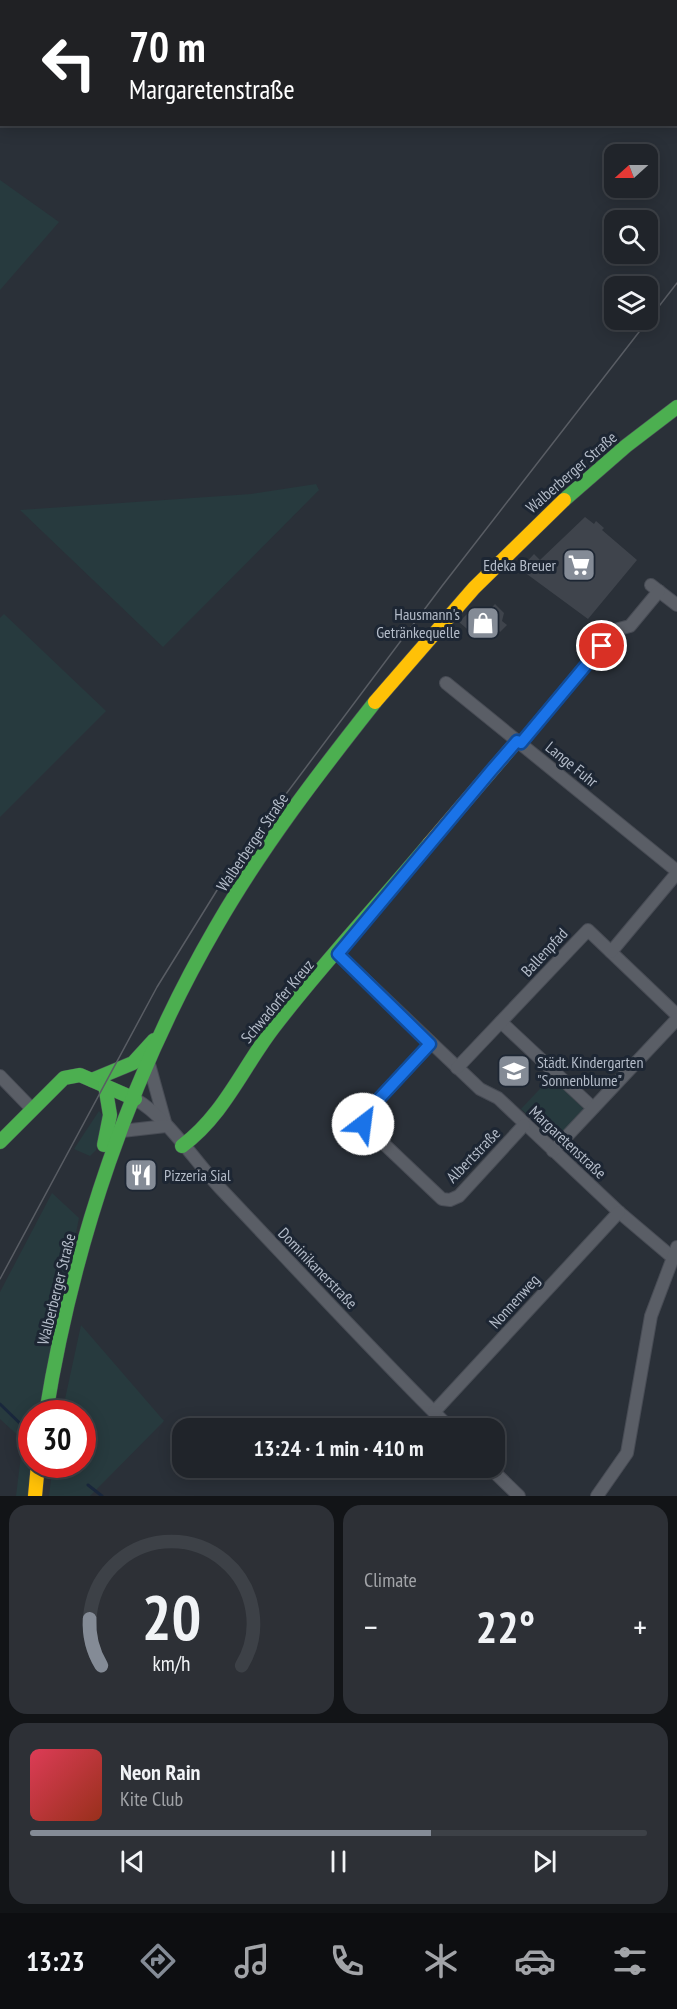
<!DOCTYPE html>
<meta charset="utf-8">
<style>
body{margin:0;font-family:"PT Sans Narrow",sans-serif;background:#2d3036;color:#f1f3f6;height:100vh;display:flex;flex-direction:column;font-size:22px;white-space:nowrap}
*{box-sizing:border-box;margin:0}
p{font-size:20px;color:#a2a4a8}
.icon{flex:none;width:33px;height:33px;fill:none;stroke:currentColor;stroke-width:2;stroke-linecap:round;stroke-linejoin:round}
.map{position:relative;height:1496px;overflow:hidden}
.details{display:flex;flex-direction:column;gap:9px;padding:9px;background:#121417;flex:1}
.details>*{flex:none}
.hud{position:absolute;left:0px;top:0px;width:678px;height:126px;box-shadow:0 3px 15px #0003,0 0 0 2px #3d4147;background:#202124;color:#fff;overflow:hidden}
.needle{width:39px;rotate:249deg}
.controls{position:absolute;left:604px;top:144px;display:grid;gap:12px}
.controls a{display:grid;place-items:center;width:54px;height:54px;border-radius:12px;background:#20242a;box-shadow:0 3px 15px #0003,0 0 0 2px #3d4147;font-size:30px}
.speed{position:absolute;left:18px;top:1400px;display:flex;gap:12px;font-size:30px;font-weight:700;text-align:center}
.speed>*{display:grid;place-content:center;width:78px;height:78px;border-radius:50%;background:#20242a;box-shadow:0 3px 15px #0003,0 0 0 2px #3d4147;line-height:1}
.speed .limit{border:9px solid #d22;background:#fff;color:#111}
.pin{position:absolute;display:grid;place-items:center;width:51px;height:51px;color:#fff;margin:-26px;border:3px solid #fff;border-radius:50%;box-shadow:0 2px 6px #0007}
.me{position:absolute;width:66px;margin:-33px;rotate:30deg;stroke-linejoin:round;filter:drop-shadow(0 0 4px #0008)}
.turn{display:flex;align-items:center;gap:21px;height:126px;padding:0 30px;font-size:27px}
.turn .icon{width:78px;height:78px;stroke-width:2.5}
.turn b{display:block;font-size:42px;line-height:51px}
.big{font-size:45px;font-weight:700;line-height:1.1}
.details .card{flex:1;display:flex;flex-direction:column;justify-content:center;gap:9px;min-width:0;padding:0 21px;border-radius:18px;background:#2d3036}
.details .dial{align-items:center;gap:0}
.dial svg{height:156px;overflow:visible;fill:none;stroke:#3d4147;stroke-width:7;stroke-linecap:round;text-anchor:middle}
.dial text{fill:#f1f3f6;stroke:none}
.song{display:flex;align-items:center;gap:18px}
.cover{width:72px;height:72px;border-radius:9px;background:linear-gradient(135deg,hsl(350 70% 55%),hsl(10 70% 35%))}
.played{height:6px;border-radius:3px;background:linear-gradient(90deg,#848b96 65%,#3d4147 65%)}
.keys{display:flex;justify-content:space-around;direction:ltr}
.heat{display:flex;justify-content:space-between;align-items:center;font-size:33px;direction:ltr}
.details .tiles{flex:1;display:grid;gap:9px;grid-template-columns:1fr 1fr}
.card:last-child{grid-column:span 2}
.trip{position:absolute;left:172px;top:1418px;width:333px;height:60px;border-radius:18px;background:#20242a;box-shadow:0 3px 15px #0003,0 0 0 2px #3d4147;font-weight:700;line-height:60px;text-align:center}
.menu{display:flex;height:96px;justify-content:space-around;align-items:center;background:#0d0e11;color:#a2a4a8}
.menu .icon{width:42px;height:42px}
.menu .active{color:#848b96}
.menu b{font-size:27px;color:#f1f3f6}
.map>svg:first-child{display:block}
.green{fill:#273a3e}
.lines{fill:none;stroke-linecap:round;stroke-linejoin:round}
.stream{stroke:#19273c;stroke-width:3}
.building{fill:#3f444c}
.street-casing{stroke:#484c55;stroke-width:14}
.fast-casing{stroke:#484c55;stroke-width:15}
.slow-casing{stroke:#484c55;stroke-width:15}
.street{stroke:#5a5e66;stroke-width:12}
.fast{stroke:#4caf50;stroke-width:14}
.slow{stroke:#ffc107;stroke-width:14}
.tram{stroke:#595d64;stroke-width:1.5}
.route-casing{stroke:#114b97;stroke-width:15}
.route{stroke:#1a73e8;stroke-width:10}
.labels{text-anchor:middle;stroke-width:6;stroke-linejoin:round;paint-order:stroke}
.street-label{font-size:16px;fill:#b4bcc9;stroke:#1d2633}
.poi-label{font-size:16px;fill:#b4bcc9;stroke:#1d2633;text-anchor:end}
</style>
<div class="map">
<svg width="677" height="1496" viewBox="0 0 677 1496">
<rect width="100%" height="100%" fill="#2a3038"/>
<g class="green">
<path d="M0,180L59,222L0,290Z"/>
<path d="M316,484L319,490L163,647L20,510L251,494Z"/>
<path d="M4,614L106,711L0,817V618Z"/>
<path d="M553,1075L584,1104L585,1109L560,1136L553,1138L521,1109Z"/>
<path d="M99,1111L106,1119L96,1150L90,1156L74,1149Z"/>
<path d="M52,1193L79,1218L40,1413H32L29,1496H16L23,1440L0,1419V1292Z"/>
<path d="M81,1325L164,1421L90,1496H49L53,1464H82V1413H62Z"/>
</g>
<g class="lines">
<g class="stream">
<path d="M0,1404L32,1435"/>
<path d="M88,1485L102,1496"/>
</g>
</g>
<g class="building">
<path d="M585,517L594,524L596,521L604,528L602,530L637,560L588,619L520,569L534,554L540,560Z"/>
<path d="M495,604L504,613L502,621L507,625L500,632L492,625L484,635L475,628L473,634L459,622L470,611L480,620Z"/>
</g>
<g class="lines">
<g class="street-casing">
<g id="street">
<path d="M651,585L677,605"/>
<path d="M446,683L677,871"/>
<path d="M521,743L615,630L630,626L659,591"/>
<path d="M611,952L677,1015"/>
<path d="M338,954L480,1089L498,1098L619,1212L672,1257"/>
<path d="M501,1022L593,1108"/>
<path d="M430,1044L364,1115L363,1124L442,1199L450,1200L459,1196L524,1125"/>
<path d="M149,1064L165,1122"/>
<path d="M457,1068L588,930L611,952L677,873"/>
<path d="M0,1076L32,1109"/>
<path d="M135,1099C167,1117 194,1160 220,1188C296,1268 371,1350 450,1428"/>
<path d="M122,1131L166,1126"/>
<path d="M553,1151L677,1019"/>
<path d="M434,1412L619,1212"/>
<path d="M489,1467L519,1496"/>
<path d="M597,1496L627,1453L651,1316L677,1247"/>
</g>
</g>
<g class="fast-casing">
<g id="fast">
<path d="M676,34H677"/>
<path d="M564,500L626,446L677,407"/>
<path d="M92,1080L133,1063L154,1040"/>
<path d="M0,1142L64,1078L80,1075L135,1099"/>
<path d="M104,1145L110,1115L105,1085"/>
<path d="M182,1146C224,1115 243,1067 274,1027C322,964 378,905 429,844"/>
<path d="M46,1413C73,1245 130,1075 216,927C262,847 318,774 375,702"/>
</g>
</g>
<g class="slow-casing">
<g id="slow">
<path d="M638,0L640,2"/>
<path d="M375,702L474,588L564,500"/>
<path d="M429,844L517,741"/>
<path d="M35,1496L38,1464"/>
</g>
</g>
<use href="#street" class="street"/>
<use href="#fast" class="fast"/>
<use href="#slow" class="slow"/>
<path class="tram" d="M0,1279L157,987L232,866L442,586L677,283"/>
</g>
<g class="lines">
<g class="route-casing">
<path id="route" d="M363,1124L364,1115L430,1044L338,954L491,771L517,741L521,743L602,646"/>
</g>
<use href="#route" class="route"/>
</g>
<defs>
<g id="supermarket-square" transform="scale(1.725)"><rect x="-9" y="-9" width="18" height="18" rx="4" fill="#848b96" stroke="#1d2633"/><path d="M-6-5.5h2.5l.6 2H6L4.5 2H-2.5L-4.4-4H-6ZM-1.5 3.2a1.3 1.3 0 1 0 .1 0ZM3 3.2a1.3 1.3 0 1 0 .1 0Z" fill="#fff"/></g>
<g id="shop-square" transform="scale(1.725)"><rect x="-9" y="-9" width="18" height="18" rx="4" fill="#848b96" stroke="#1d2633"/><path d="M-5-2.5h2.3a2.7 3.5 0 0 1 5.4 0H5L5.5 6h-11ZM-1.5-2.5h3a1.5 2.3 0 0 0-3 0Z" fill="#fff"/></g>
<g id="school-square" transform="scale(1.725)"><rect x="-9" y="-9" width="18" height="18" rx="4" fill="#848b96" stroke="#1d2633"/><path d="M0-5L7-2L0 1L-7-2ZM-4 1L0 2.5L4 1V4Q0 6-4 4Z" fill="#fff"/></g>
<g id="restaurant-square" transform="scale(1.725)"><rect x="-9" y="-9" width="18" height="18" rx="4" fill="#848b96" stroke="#1d2633"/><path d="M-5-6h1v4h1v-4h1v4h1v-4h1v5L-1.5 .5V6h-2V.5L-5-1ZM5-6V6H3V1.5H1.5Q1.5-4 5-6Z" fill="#fff"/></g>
</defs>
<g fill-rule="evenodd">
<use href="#supermarket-square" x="579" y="565"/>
<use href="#shop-square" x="483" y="623"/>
<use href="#school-square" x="514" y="1071"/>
<use href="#restaurant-square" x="141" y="1175"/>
</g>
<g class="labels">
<g class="street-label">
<text transform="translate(571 472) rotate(-41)" y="6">Walberberger Straße</text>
<text transform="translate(572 764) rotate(39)" y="6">Lange Fuhr</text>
<text transform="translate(252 842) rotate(-56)" y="6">Walberberger Straße</text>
<text transform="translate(544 952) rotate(-47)" y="6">Ballenpfad</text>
<text transform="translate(277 1001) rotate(-50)" y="6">Schwadorfer Kreuz</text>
<text transform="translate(568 1142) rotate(43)" y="6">Margaretenstraße</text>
<text transform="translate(473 1155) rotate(-46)" y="6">Albertstraße</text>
<text transform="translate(318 1268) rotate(46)" y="6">Dominikanerstraße</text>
<text transform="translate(56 1289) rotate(-76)" y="6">Walberberger Straße</text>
<text transform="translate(514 1301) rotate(-48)" y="6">Nonnenweg</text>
</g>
<g class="poi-label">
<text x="556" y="571">Edeka Breuer</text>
<text x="460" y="620">Hausmann's<tspan x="460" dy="18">Getränkequelle</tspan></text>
<text x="537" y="1068" text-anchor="start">Städt. Kindergarten<tspan x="537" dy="18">"Sonnenblume"</tspan></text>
<text x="164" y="1181" text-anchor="start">Pizzeria Sial</text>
</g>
</g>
</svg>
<div class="controls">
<a><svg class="needle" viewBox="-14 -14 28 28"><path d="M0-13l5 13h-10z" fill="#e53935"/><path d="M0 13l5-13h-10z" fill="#a2a4a8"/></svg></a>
<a><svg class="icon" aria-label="search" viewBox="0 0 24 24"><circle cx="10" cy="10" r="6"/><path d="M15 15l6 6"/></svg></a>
<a><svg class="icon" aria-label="layers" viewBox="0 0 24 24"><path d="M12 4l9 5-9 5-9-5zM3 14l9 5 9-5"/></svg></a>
</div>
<div class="speed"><div class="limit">30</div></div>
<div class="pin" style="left:602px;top:646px;background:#d93025"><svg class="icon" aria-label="arrive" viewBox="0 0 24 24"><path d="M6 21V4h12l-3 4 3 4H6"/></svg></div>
<svg class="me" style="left:363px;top:1124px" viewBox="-20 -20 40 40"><circle r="19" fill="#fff"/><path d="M0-13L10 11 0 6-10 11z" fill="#1a73e8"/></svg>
<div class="trip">13:24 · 1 min · 410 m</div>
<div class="hud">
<div class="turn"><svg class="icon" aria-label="left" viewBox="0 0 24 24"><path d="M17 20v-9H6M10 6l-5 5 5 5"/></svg><div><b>70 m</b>Margaretenstraße</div></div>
</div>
</div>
<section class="details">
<div class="tiles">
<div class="card dial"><svg viewBox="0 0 100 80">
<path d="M14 69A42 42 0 1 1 86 69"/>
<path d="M14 69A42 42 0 0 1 8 45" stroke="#848b96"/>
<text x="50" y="56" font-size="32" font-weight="700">20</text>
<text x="50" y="72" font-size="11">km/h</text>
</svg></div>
<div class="card"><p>Climate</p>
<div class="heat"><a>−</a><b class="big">22°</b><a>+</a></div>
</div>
<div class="card">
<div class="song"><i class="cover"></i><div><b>Neon Rain</b><p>Kite Club</p></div></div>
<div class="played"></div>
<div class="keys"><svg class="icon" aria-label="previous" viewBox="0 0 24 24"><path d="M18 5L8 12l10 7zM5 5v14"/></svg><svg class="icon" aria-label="pause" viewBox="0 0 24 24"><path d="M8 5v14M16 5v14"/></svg><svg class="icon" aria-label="next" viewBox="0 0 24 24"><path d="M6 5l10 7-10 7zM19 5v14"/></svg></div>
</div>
</div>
</section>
<nav class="menu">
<b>13:23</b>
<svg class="icon active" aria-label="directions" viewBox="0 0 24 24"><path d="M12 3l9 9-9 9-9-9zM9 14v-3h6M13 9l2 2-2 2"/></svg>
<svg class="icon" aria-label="music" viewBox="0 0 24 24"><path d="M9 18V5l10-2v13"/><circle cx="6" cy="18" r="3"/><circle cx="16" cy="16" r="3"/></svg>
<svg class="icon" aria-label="phone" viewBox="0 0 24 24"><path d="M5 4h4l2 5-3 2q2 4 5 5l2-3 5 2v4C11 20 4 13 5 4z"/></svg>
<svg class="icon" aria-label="climate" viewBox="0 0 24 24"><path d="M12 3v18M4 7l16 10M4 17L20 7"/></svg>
<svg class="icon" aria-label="car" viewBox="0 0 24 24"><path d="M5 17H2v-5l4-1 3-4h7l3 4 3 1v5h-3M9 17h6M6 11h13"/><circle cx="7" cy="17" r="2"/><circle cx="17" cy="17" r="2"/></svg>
<svg class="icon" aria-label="filters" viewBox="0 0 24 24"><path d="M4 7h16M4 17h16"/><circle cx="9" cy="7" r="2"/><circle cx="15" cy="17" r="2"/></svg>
</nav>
